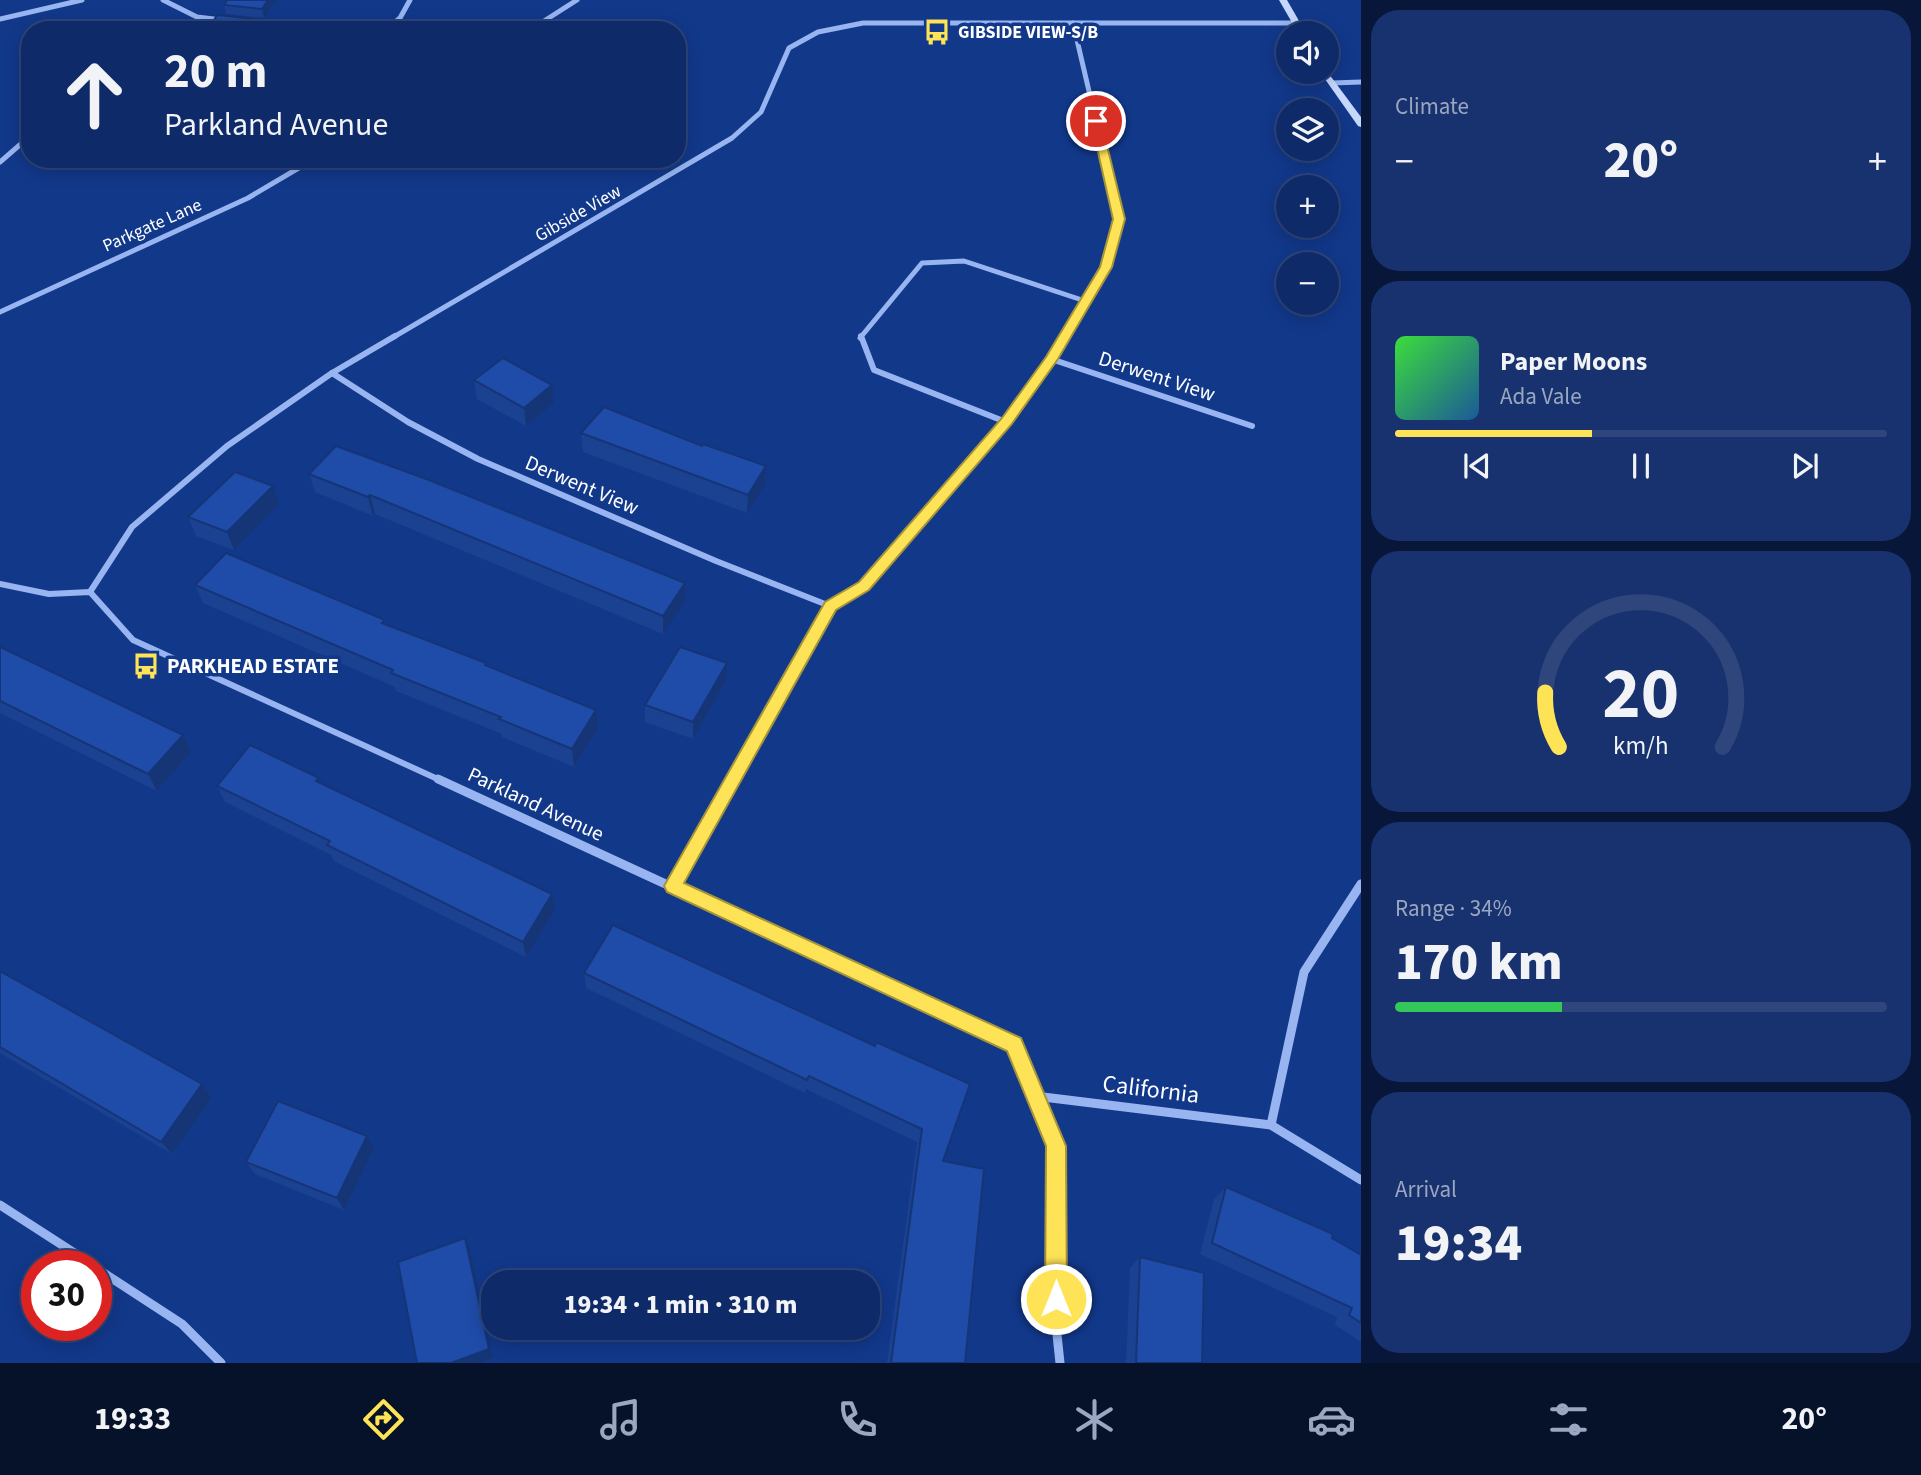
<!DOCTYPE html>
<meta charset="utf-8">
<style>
body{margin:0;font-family:"Source Sans 3",sans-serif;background:#17326e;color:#f1f3f6;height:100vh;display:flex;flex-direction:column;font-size:26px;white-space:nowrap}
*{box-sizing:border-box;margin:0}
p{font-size:23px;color:#9ba7c0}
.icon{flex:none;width:38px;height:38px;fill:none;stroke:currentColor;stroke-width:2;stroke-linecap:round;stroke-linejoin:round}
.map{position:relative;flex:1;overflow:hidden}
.side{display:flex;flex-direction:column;gap:10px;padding:10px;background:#081739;width:560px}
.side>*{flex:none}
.banner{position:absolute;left:21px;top:21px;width:665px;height:147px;border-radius:28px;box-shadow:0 4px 18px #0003,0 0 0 2px #2e467c;background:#0e2a68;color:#f1f3f6;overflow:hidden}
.fabs{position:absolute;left:1276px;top:21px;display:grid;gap:14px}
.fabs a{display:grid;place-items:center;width:63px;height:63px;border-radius:50%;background:#0e2a68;box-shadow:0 4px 18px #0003,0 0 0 2px #2e467c;font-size:35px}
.speed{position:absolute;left:21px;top:1250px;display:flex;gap:14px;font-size:35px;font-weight:700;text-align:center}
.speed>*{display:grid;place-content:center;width:91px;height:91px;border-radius:50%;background:#0e2a68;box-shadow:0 4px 18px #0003,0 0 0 2px #2e467c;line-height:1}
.speed .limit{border:10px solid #d22;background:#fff;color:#111}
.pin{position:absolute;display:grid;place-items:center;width:60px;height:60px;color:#fff;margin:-30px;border:4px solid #fff;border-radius:50%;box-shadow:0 2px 7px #0007}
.me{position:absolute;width:77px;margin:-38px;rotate:0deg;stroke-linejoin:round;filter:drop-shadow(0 0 5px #0008)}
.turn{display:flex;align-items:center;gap:24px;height:147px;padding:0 28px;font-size:32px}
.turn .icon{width:91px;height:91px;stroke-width:2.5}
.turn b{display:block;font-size:49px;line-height:60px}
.big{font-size:52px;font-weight:800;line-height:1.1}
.side .widget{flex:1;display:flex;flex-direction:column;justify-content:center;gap:10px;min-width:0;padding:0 24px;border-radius:28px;background:#17326e}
.side .dial{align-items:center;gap:0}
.dial svg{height:182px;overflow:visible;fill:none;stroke:#2e467c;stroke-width:7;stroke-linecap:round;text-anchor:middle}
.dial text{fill:#f1f3f6;stroke:none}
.song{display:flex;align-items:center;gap:21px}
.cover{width:84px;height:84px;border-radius:10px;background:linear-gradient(135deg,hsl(120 70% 55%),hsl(210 70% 35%))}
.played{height:7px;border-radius:4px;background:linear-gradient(90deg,#ffe357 40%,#2e467c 40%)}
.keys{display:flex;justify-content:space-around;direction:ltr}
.heat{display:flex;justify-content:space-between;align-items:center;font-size:38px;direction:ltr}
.charge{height:10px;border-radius:5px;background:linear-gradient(90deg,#34c759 34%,#2e467c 0)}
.trip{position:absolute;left:481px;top:1270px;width:399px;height:70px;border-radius:28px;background:#0e2a68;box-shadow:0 4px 18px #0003,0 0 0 2px #2e467c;font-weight:800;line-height:70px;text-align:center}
.dock{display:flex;height:112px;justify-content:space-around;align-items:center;background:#06112a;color:#9ba7c0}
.dock .icon{width:49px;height:49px}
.dock .active{color:#ffe357}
.dock b{font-size:32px;color:#f1f3f6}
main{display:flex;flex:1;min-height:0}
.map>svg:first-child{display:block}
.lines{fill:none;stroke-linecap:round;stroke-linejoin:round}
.lane-far1{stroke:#98b5f1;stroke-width:5}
.lane{stroke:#98b5f1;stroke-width:6}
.street-far2{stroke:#98b5f1;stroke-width:5}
.street-far1{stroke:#98b5f1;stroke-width:6}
.street{stroke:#98b5f1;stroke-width:9}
.secondary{fill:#c6d7fc;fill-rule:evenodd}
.wall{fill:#1b4191}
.shaded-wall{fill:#163576}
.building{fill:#1f4ca9;stroke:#163576;stroke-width:2}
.route{fill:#ffe357;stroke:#a69439;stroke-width:2}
.labels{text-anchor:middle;stroke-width:7;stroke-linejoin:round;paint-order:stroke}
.far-poi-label{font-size:18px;font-weight:bold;fill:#fff;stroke:#12388a;text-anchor:start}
.far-street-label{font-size:18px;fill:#fff;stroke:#12388a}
.street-label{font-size:21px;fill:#fff;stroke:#12388a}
.poi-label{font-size:21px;font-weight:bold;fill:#fff;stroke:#12388a;text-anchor:start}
.near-street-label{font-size:24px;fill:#fff;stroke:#12388a}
</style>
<main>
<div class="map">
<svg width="1361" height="1363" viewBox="0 0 1361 1363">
<rect width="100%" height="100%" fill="#12388a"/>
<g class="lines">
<path class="lane-far1" d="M731,781L747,753"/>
<path class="lane" d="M673,886L732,779"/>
<g class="street-far2">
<path d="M163,0L197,17L222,20"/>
<path d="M0,19L82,0"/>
<path d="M247,22L337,30"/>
<path d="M386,30L400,18L410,0"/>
<path d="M530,30L577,0"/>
<path d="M1332,83L1361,82"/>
<path d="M0,162L30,136"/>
<path d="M0,312L248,198L314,159"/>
<path d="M392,338L732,138L761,112L789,48L818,32L863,23H1296"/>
<path d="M860,338L922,263L964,261L1085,301"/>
<path d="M1064,338L1106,267L1119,219L1073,23"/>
</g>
<g class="street-far1">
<path d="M861,336L874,370L1006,422"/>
<path d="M1051,359L1252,426"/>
<path d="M332,373L408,422L478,459L716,561L830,606L864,586L1006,422L1065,336"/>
<path d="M0,584L49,594L90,592L133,640L442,781"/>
<path d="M90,592L132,527L227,446L332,373L395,336"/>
<path d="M747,753L830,606"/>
</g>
<g class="street">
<path d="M438,779L1014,1045L1056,1146V1325L1060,1363"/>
<path d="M1035,1096L1271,1125L1361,1180"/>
<path d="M1271,1125L1304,972L1361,884"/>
<path d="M0,1205L93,1265"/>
<path d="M96,1268L182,1324L221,1363"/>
</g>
<g class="secondary">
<path d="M1279,0H1287L1306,33H1298Z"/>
<path d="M1326,70L1361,117V127L1358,126L1320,72H1326Z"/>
</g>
</g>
<g class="wall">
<path d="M277,0L264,18L226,14L224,5Z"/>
<path d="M474,380L554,403L526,426L477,399Z"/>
<path d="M581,433L766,466L765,485L747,513L583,452Z"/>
<path d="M309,474L685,601L663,634L375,514L373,516L315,492Z"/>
<path d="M279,504L234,550L196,536L188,517Z"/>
<path d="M195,585L385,620L386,625L487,666L598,728L574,767L502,737V734L396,691L395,687L203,603Z"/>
<path d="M0,647L183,735L191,752L157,791L0,713Z"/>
<path d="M726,681L693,739L645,722V705Z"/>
<path d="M321,784L552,894L555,910L526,957L334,861L331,855L225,802L217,786Z"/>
<path d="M0,971L202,1084L212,1098L172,1154L0,1053Z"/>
<path d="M584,973L875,1046L943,1161L965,1363H887L917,1142L806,1089L805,1093L586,988Z"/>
<path d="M367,1136L374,1148L344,1210L255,1174L246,1162Z"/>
<path d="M1226,1187L1332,1238L1361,1255V1342L1335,1325L1337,1317L1200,1254L1214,1199Z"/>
<path d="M1140,1257L1202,1363H1126L1130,1268Z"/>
</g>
<g class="shaded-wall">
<path d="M268,0H277L264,18L262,9Z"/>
<path d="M254,19L257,28L255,30H246Z"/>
<path d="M552,385L554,403L526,426L524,408Z"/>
<path d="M766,466L765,485L747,513L748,495Z"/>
<path d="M273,486L279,504L234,550L227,532Z"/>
<path d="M370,495L375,514L373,516L368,497Z"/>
<path d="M685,583V601L663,634V616Z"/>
<path d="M727,663L726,681L693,739V722Z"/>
<path d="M596,710L598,728L574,767L572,749Z"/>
<path d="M183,735L191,752L157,791L148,774Z"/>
<path d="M552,894L555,910L526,957L523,942Z"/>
<path d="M202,1084L212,1098L172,1154L161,1142Z"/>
<path d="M367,1136L374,1148L344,1210L337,1198Z"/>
<path d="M465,1238L470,1249L493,1358L480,1363H451Z"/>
</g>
<g class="building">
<path d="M227,0H268L262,9L224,5Z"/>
<path d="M217,15L254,19L246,30H208Z"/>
<path d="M503,358L552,385L524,408L474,380Z"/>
<path d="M604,407L702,446L703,444L766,466L748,495L581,433Z"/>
<path d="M336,446L429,480L685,583L663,616L370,495L368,497L309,474Z"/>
<path d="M235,472L273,486L227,532L188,517Z"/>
<path d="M226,553L385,620L382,623L486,663L485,665L596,710L572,749L499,719L501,717L391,673L393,670L195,585Z"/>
<path d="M0,647L183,735L148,774L0,701Z"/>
<path d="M680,647L727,663L693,722L645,705Z"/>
<path d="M250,745L319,778L316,781L552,894L523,942L327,845L330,841L217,786Z"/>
<path d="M613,925L875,1046L876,1042L970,1084L943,1161L984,1169L965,1363H891L922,1129L809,1076L807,1080L584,973Z"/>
<path d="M0,971L202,1084L161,1142L0,1047Z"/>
<path d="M278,1101L367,1136L337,1198L246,1162Z"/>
<path d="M1226,1187L1333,1234L1332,1238L1361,1255V1323L1349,1315L1352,1308L1212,1243Z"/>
<path d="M465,1238L489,1349L451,1363H417L398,1262Z"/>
<path d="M1140,1257L1204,1273L1202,1363H1136Z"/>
</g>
<path class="route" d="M1096,118L1101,121L1125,219L1112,267L1058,359L1011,425L869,590L836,610L684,883L1021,1038L1066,1146L1067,1299L1064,1307L1056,1310L1048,1307L1045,1299L1046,1146L1007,1051L667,892L664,886L825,602L859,582L1002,418L1046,357L1100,267L1113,219L1091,121Z"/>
<defs>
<g id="bus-bare" transform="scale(2.1)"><path d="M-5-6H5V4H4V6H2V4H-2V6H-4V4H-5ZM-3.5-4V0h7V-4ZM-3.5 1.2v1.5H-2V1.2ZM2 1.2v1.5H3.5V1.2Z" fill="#ffe357" stroke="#12388a" stroke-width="2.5" paint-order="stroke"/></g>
</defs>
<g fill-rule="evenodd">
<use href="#bus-bare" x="937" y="32"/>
<use href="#bus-bare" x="146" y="666"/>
</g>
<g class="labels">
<g class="far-poi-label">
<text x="958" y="38">GIBSIDE VIEW-S/B</text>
</g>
<g class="far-street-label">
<text transform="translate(578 213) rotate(-30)" y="6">Gibside View</text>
<text transform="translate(152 225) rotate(-24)" y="6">Parkgate Lane</text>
</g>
<g class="street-label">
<text transform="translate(1157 376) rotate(18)" y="7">Derwent View</text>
<text transform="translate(582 485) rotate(23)" y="7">Derwent View</text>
<text transform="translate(536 804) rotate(25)" y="7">Parkland Avenue</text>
</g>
<g class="poi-label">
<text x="167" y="673">PARKHEAD ESTATE</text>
</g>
<g class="near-street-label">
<text transform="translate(1151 1089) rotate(7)" y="8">California</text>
</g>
</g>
</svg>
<div class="fabs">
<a><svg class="icon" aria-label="sound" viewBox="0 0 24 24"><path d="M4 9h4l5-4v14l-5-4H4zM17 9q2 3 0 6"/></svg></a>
<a><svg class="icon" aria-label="layers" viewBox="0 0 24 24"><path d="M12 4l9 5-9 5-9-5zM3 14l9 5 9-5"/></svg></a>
<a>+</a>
<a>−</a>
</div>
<div class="speed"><div class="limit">30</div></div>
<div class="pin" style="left:1096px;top:121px;background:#d93025"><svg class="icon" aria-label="arrive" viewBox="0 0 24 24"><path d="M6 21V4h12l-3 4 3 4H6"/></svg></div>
<svg class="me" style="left:1056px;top:1299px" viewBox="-20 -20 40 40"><circle r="17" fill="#ffe357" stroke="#fff" stroke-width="3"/><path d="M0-11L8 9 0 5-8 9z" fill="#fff"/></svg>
<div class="trip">19:34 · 1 min · 310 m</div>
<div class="banner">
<div class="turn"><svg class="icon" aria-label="ahead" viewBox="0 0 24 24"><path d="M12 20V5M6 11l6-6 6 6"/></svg><div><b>20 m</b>Parkland Avenue</div></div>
</div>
</div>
<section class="side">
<div class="widget"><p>Climate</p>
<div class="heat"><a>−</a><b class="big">20°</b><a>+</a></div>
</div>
<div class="widget">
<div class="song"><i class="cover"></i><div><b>Paper Moons</b><p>Ada Vale</p></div></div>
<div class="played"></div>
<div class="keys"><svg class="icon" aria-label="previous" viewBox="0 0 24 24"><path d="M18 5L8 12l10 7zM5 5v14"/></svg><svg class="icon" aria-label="pause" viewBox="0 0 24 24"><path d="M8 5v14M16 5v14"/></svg><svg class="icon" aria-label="next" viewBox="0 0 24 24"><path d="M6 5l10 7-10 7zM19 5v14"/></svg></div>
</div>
<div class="widget dial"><svg viewBox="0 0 100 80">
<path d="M14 69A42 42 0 1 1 86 69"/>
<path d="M14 69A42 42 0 0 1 8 45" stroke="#ffe357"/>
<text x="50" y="56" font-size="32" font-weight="700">20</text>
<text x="50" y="72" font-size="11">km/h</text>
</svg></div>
<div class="widget"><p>Range · 34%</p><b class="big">170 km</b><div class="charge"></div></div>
<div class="widget"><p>Arrival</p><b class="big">19:34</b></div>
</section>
</main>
<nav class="dock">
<b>19:33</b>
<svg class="icon active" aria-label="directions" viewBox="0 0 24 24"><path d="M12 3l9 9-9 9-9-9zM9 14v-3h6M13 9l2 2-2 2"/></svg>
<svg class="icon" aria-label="music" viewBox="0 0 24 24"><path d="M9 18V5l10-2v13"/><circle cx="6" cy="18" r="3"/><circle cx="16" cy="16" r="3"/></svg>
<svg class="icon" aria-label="phone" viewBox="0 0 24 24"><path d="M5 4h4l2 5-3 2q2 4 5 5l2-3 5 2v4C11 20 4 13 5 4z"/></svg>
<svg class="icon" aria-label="climate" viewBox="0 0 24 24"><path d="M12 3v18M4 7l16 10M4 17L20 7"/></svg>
<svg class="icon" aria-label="car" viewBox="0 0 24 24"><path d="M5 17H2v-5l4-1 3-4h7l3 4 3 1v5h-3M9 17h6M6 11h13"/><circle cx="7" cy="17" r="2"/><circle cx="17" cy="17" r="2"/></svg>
<svg class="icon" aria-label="filters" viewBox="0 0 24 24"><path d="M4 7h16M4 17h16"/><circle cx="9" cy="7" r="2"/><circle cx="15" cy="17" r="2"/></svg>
<b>20°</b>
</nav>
